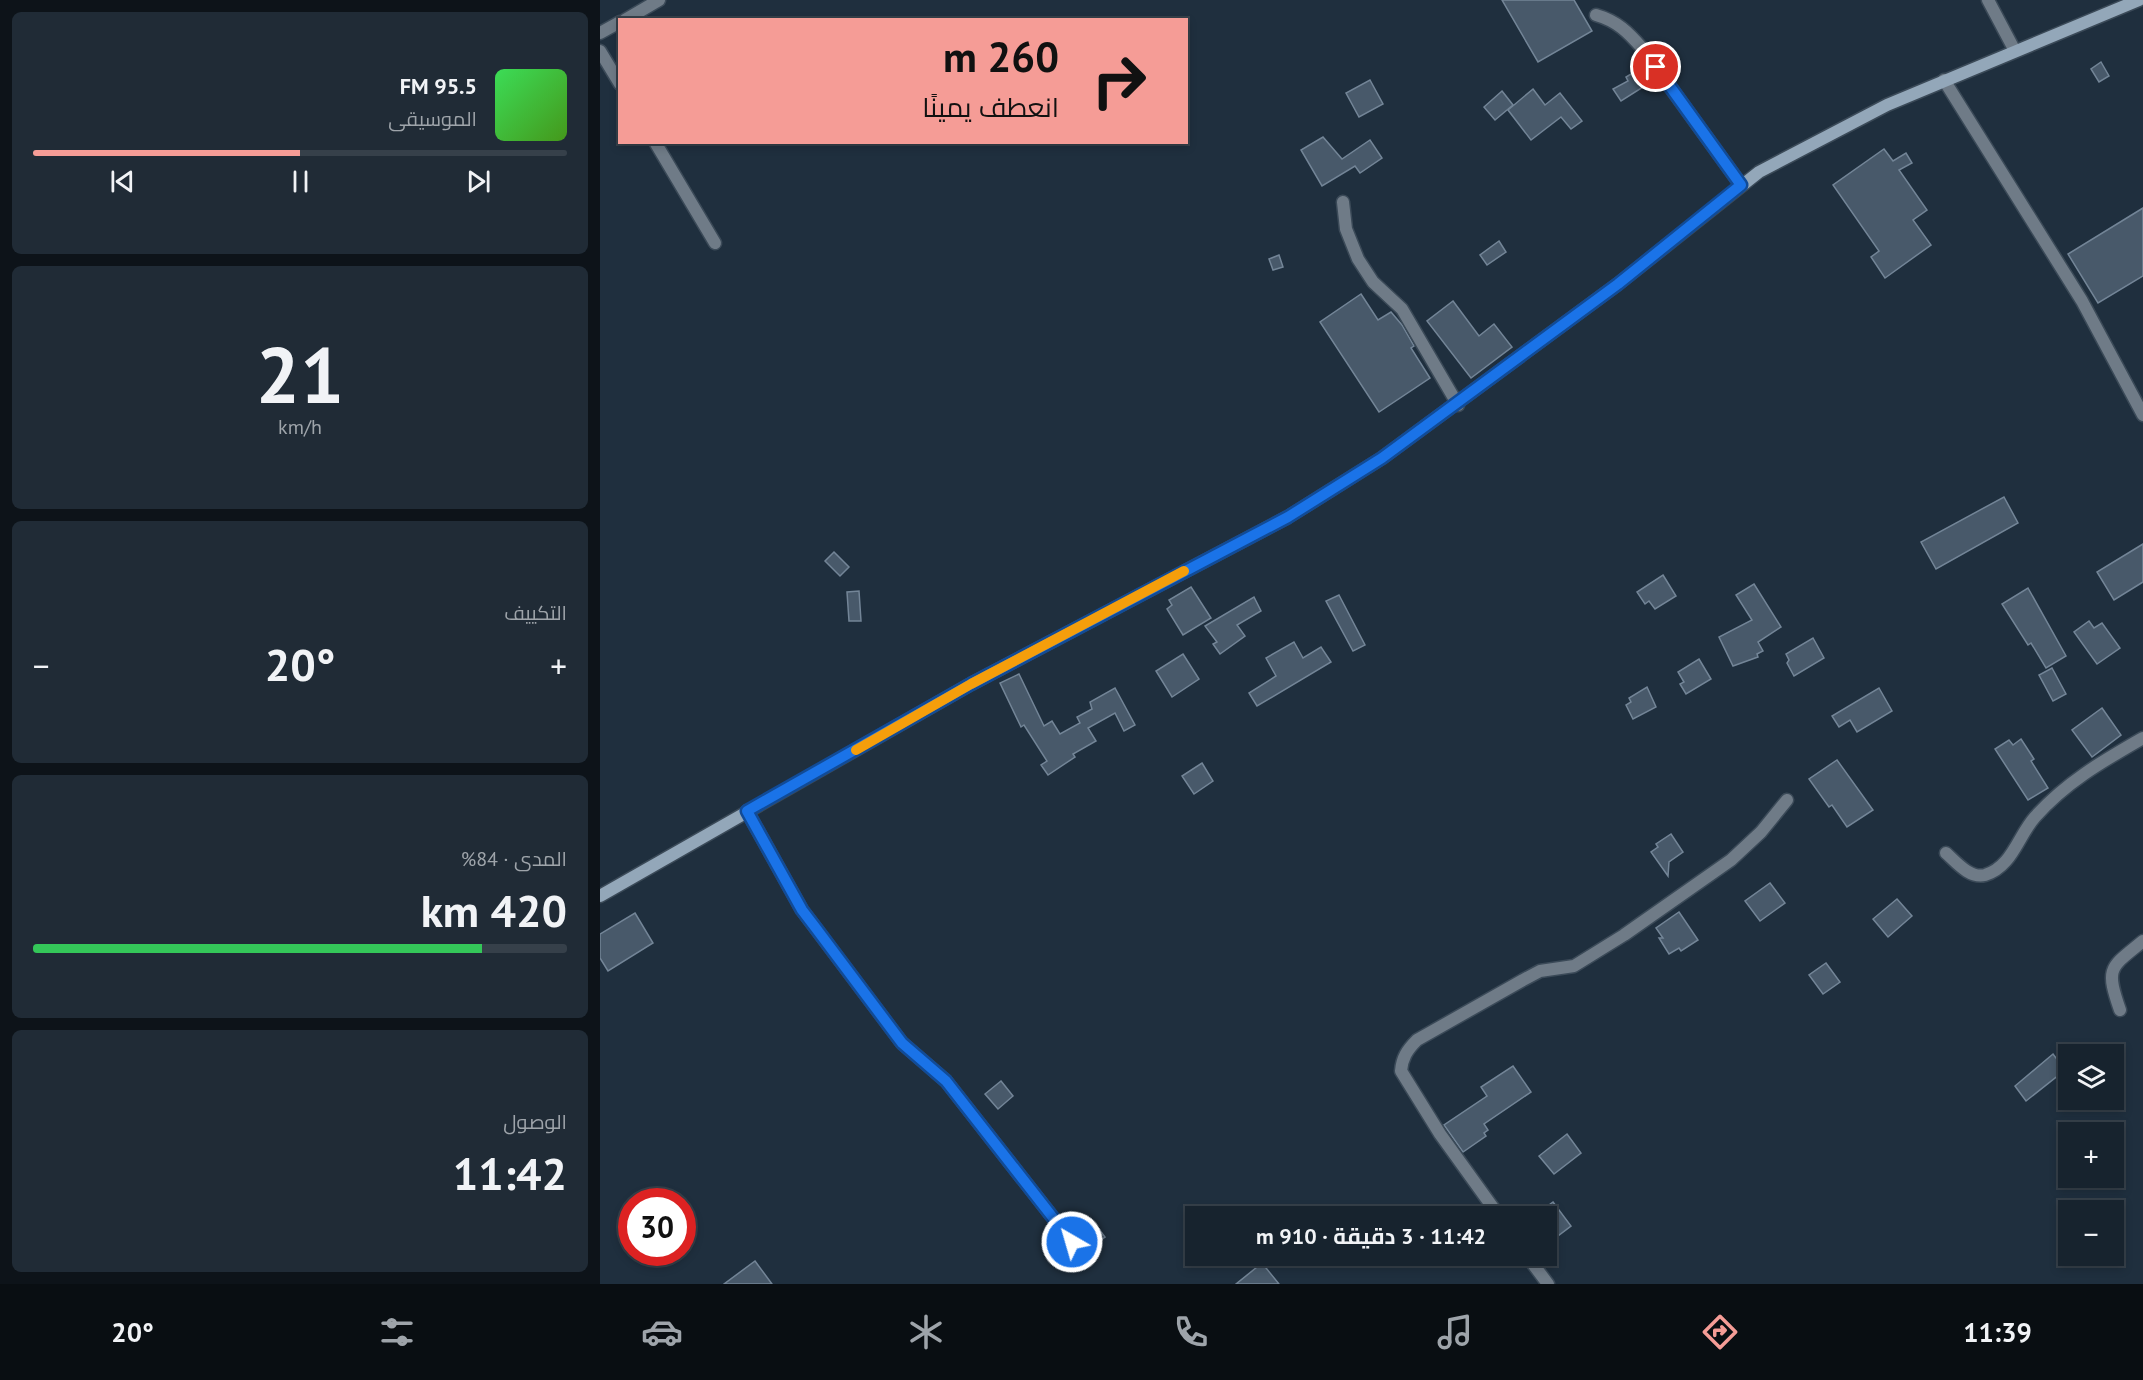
<!DOCTYPE html>
<html lang="ar">
<meta charset="utf-8">
<style>
body{margin:0;font-family:"PT Sans",Cairo,sans-serif;background:#202b36;color:#f1f3f6;direction:rtl;height:100vh;display:flex;flex-direction:column;font-size:22px;white-space:nowrap}
*{box-sizing:border-box;margin:0}
p{font-size:20px;color:#9ea4aa}
.icon{flex:none;width:33px;height:33px;fill:none;stroke:currentColor;stroke-width:2;stroke-linecap:round;stroke-linejoin:round}
.map{position:relative;flex:1;overflow:hidden;direction:ltr}
.panel{display:flex;flex-direction:column;gap:12px;padding:12px;background:#0d1319;width:600px}
.panel>*{flex:none}
.guide{position:absolute;left:18px;top:18px;width:570px;height:126px;border-radius:0px;box-shadow:0 3px 9px #0003,0 0 0 2px #36404a;direction:rtl;background:#f59c96;color:#111;overflow:hidden}
.controls{position:absolute;left:1458px;top:1044px;display:grid;gap:12px}
.controls a{display:grid;place-items:center;width:66px;height:66px;border-radius:0px;background:#17232e;box-shadow:0 3px 9px #0003,0 0 0 2px #36404a;font-size:30px}
.speed{position:absolute;left:18px;top:1188px;display:flex;gap:12px;font-size:30px;font-weight:700;text-align:center}
.speed>*{display:grid;place-content:center;width:78px;height:78px;border-radius:50%;background:#17232e;box-shadow:0 3px 9px #0003,0 0 0 2px #36404a;line-height:1}
.speed .limit{border:9px solid #d22;background:#fff;color:#111}
.pin{position:absolute;display:grid;place-items:center;width:51px;height:51px;color:#fff;margin:-26px;border:3px solid #fff;border-radius:50%;box-shadow:0 2px 6px #0007}
.me{position:absolute;width:66px;margin:-33px;rotate:322deg;stroke-linejoin:round;filter:drop-shadow(0 0 4px #0008)}
.turn{display:flex;align-items:center;gap:21px;height:126px;padding:0 30px;font-size:27px}
.turn .icon{width:78px;height:78px;stroke-width:2.5}
.turn b{display:block;font-size:42px;line-height:51px}
.big{font-size:45px;font-weight:700;line-height:1.1}
.panel .card{flex:1;display:flex;flex-direction:column;justify-content:center;gap:9px;min-width:0;padding:0 21px;border-radius:9px;background:#202b36}
.panel .dial{align-items:center;gap:0}
.dial b{font-size:78px;line-height:1}
.song{display:flex;align-items:center;gap:18px}
.cover{width:72px;height:72px;border-radius:9px;background:linear-gradient(135deg,hsl(130 70% 55%),hsl(100 70% 35%))}
.played{height:6px;border-radius:3px;background:linear-gradient(90deg,#f59c96 50%,#36404a 50%)}
.keys{display:flex;justify-content:space-around;direction:ltr}
.heat{display:flex;justify-content:space-between;align-items:center;font-size:33px;direction:ltr}
.charge{height:9px;border-radius:4px;background:linear-gradient(90deg,#34c759 84%,#36404a 0)}
.trip{position:absolute;left:585px;top:1206px;width:372px;height:60px;border-radius:0px;background:#17232e;box-shadow:0 3px 9px #0003,0 0 0 2px #36404a;font-weight:700;line-height:60px;text-align:center;direction:rtl}
.dock{display:flex;height:96px;justify-content:space-around;align-items:center;background:#090e12;color:#9ea4aa}
.dock .icon{width:42px;height:42px}
.dock .on{color:#f59c96}
.dock b{font-size:27px;color:#f1f3f6}
main{display:flex;flex:1;min-height:0}
.map>svg:first-child{display:block}
.building{fill:#48596a;stroke:#738597;stroke-width:1.5}
.lines{fill:none;stroke-linecap:round;stroke-linejoin:round}
.street-casing{stroke:#3b4a58;stroke-width:15}
.secondary-casing{stroke:#3b4a58;stroke-width:15}
.street{stroke:#6f7b87;stroke-width:12}
.secondary{stroke:#93a7b9;stroke-width:12}
.route-casing{stroke:#114b97;stroke-width:15}
.route{stroke:#1a73e8;stroke-width:10}
.slow{stroke:#f59e0b;stroke-width:10}
</style>
<main>
<div class="map">
<svg width="1543" height="1284" viewBox="0 0 1543 1284">
<rect width="100%" height="100%" fill="#1f2f3e"/>
<g class="building">
<path d="M902,0H974L992,31L938,62Z"/>
<path d="M1501,62L1509,76L1499,82L1491,69Z"/>
<path d="M1039,69L1042,73L1045,71L1051,82L1021,101L1013,89L1028,81L1026,77Z"/>
<path d="M770,80L783,104L759,117L746,93Z"/>
<path d="M933,89L945,105L960,93L982,121L971,129L961,117L931,140L908,110Z"/>
<path d="M902,91L913,105L895,120L884,107Z"/>
<path d="M723,137L742,159L770,140L782,158L760,173L755,166L722,186L701,150Z"/>
<path d="M1284,149L1293,161L1306,153L1312,163L1299,170L1327,210L1313,220L1331,245L1285,278L1271,257L1279,251L1233,185Z"/>
<path d="M1543,208V276L1498,303L1468,254Z"/>
<path d="M899,241L906,252L887,265L880,255Z"/>
<path d="M679,255L683,267L673,270L669,259Z"/>
<path d="M761,294L778,320L791,312L802,325L814,346L811,348L830,378L779,412L720,322Z"/>
<path d="M853,301L879,336L894,324L912,347L871,378L827,321Z"/>
<path d="M1404,497L1418,523L1336,569L1321,542Z"/>
<path d="M1543,544V582L1514,600L1497,572Z"/>
<path d="M234,552L249,567L240,576L225,561Z"/>
<path d="M1063,575L1076,596L1055,609L1049,601L1045,604L1037,592Z"/>
<path d="M1154,584L1181,627L1158,642L1163,651L1157,654L1158,657L1133,666L1119,637L1152,620L1136,595Z"/>
<path d="M591,587L611,618L583,635L567,609L572,605L569,600Z"/>
<path d="M1428,588L1466,656L1446,668L1431,643L1428,645L1402,604Z"/>
<path d="M259,591L261,621H249L247,592Z"/>
<path d="M739,595L765,645L753,651L726,601Z"/>
<path d="M654,597L661,611L637,625L645,636L620,654L613,644L617,642L605,626Z"/>
<path d="M1489,621L1494,628L1502,623L1520,648L1497,664L1474,632Z"/>
<path d="M1213,638L1224,658L1194,676L1187,663L1189,660L1186,654Z"/>
<path d="M694,642L703,658L721,647L731,662L657,706L649,693L676,676L666,658Z"/>
<path d="M583,654L599,679L572,697L556,671Z"/>
<path d="M1099,659L1111,679L1086,694L1080,684L1084,682L1078,672Z"/>
<path d="M1452,668L1466,694L1453,701L1439,675Z"/>
<path d="M419,674L444,726L452,721L460,734L480,723L477,717L492,709L490,702L515,688L535,725L524,731L515,713L488,728L496,741L473,754L475,757L448,775L441,765L447,761L424,725L421,727L400,683Z"/>
<path d="M1047,687L1056,707L1033,719L1026,705L1031,702L1029,698Z"/>
<path d="M1279,688L1292,711L1257,732L1250,720L1239,727L1232,716Z"/>
<path d="M1502,708L1521,735L1492,757L1472,730Z"/>
<path d="M1421,739L1434,759L1431,761L1448,788L1428,800L1395,749L1409,740L1413,745Z"/>
<path d="M1237,760L1273,810L1247,827L1232,805L1229,807L1209,779Z"/>
<path d="M602,763L613,781L594,794L582,776Z"/>
<path d="M1071,834L1083,852L1069,862L1068,876L1051,852L1058,847L1056,844Z"/>
<path d="M1170,883L1185,903L1160,921L1145,901Z"/>
<path d="M1297,899L1312,916L1288,937L1273,919Z"/>
<path d="M1079,912L1098,940L1081,951L1079,948L1069,954L1059,938H1063L1056,928Z"/>
<path d="M35,913L53,943L8,971L0,958V934Z"/>
<path d="M1226,963L1240,982L1223,994L1209,975Z"/>
<path d="M1453,1054L1465,1070L1426,1101L1415,1086Z"/>
<path d="M913,1066L931,1092L884,1124L888,1130L884,1133L886,1136L863,1152L844,1125L887,1096L881,1087Z"/>
<path d="M401,1081L413,1096L398,1109L385,1094Z"/>
<path d="M967,1134L981,1153L954,1174L939,1156Z"/>
<path d="M953,1202L971,1226L946,1245V1216H934Z"/>
<path d="M499,1229L505,1237L490,1248L484,1240Z"/>
<path d="M155,1261L172,1284H124Z"/>
<path d="M662,1263L679,1284H636Z"/>
</g>
<g class="lines">
<g class="street-casing">
<g id="street">
<path d="M1388,0L1415,51"/>
<path d="M996,15C1017,21 1028,32 1042,48L1141,185"/>
<path d="M25,20L59,0"/>
<path d="M0,33L20,22"/>
<path d="M0,51L20,84"/>
<path d="M1344,80L1482,301L1543,415"/>
<path d="M55,142L115,243"/>
<path d="M743,202L746,229L758,259L773,282L802,309L858,405"/>
<path d="M147,811L202,910L302,1043L346,1081L472,1242"/>
<path d="M1346,853C1356,862 1370,879 1385,875C1412,867 1418,836 1435,817C1466,782 1503,761 1543,738"/>
<path d="M1520,1010C1505,967 1510,968 1543,941"/>
<path d="M899,1216L840,1134L801,1071C802,1058 807,1050 817,1040L923,980L940,971L974,966L1024,935L1131,860L1161,832L1187,800"/>
<path d="M927,1256L948,1284"/>
</g>
</g>
<g class="secondary-casing">
<path id="secondary" d="M0,896L371,684L688,517L782,458L1018,284L1159,172L1287,105L1539,0"/>
</g>
<use href="#street" class="street"/>
<use href="#secondary" class="secondary"/>
</g>
<g class="lines">
<g class="route-casing">
<path id="route" d="M472,1242L346,1081L302,1043L215,927L202,910L147,811L371,684L688,517L782,458L1018,284L1141,185L1056,67"/>
</g>
<use href="#route" class="route"/>
<path class="slow" d="M256,750L371,684L584,571"/>
</g>
</svg>
<div class="controls">
<a><svg class="icon" aria-label="layers" viewBox="0 0 24 24"><path d="M12 4l9 5-9 5-9-5zM3 14l9 5 9-5"/></svg></a>
<a>+</a>
<a>−</a>
</div>
<div class="speed"><div class="limit">30</div></div>
<div class="pin" style="left:1056px;top:67px;background:#d93025"><svg class="icon" aria-label="arrive" viewBox="0 0 24 24"><path d="M6 21V4h12l-3 4 3 4H6"/></svg></div>
<svg class="me" style="left:472px;top:1242px" viewBox="-20 -20 40 40"><circle r="17" fill="#1a73e8" stroke="#fff" stroke-width="3"/><path d="M0-11L8 9 0 5-8 9z" fill="#fff"/></svg>
<div class="trip">11:42 · 3 دقيقة · 910 m</div>
<div class="guide">
<div class="turn"><svg class="icon" aria-label="right" viewBox="0 0 24 24"><path d="M7 20v-9h11M14 6l5 5-5 5"/></svg><div><b>260 m</b>انعطف يمينًا</div></div>
</div>
</div>
<section class="panel">
<div class="card">
<div class="song"><i class="cover"></i><div><b>95.5 FM</b><p>الموسيقى</p></div></div>
<div class="played"></div>
<div class="keys"><svg class="icon" aria-label="previous" viewBox="0 0 24 24"><path d="M18 5L8 12l10 7zM5 5v14"/></svg><svg class="icon" aria-label="pause" viewBox="0 0 24 24"><path d="M8 5v14M16 5v14"/></svg><svg class="icon" aria-label="next" viewBox="0 0 24 24"><path d="M6 5l10 7-10 7zM19 5v14"/></svg></div>
</div>
<div class="card dial"><b>21</b><p>km/h</p></div>
<div class="card"><p>التكييف</p>
<div class="heat"><a>−</a><b class="big">20°</b><a>+</a></div>
</div>
<div class="card"><p>المدى · 84%</p><b class="big">420 km</b><div class="charge"></div></div>
<div class="card"><p>الوصول</p><b class="big">11:42</b></div>
</section>
</main>
<nav class="dock">
<b>11:39</b>
<svg class="icon on" aria-label="directions" viewBox="0 0 24 24"><path d="M12 3l9 9-9 9-9-9zM9 14v-3h6M13 9l2 2-2 2"/></svg>
<svg class="icon" aria-label="music" viewBox="0 0 24 24"><path d="M9 18V5l10-2v13"/><circle cx="6" cy="18" r="3"/><circle cx="16" cy="16" r="3"/></svg>
<svg class="icon" aria-label="phone" viewBox="0 0 24 24"><path d="M5 4h4l2 5-3 2q2 4 5 5l2-3 5 2v4C11 20 4 13 5 4z"/></svg>
<svg class="icon" aria-label="climate" viewBox="0 0 24 24"><path d="M12 3v18M4 7l16 10M4 17L20 7"/></svg>
<svg class="icon" aria-label="car" viewBox="0 0 24 24"><path d="M5 17H2v-5l4-1 3-4h7l3 4 3 1v5h-3M9 17h6M6 11h13"/><circle cx="7" cy="17" r="2"/><circle cx="17" cy="17" r="2"/></svg>
<svg class="icon" aria-label="filters" viewBox="0 0 24 24"><path d="M4 7h16M4 17h16"/><circle cx="9" cy="7" r="2"/><circle cx="15" cy="17" r="2"/></svg>
<b>20°</b>
</nav>
